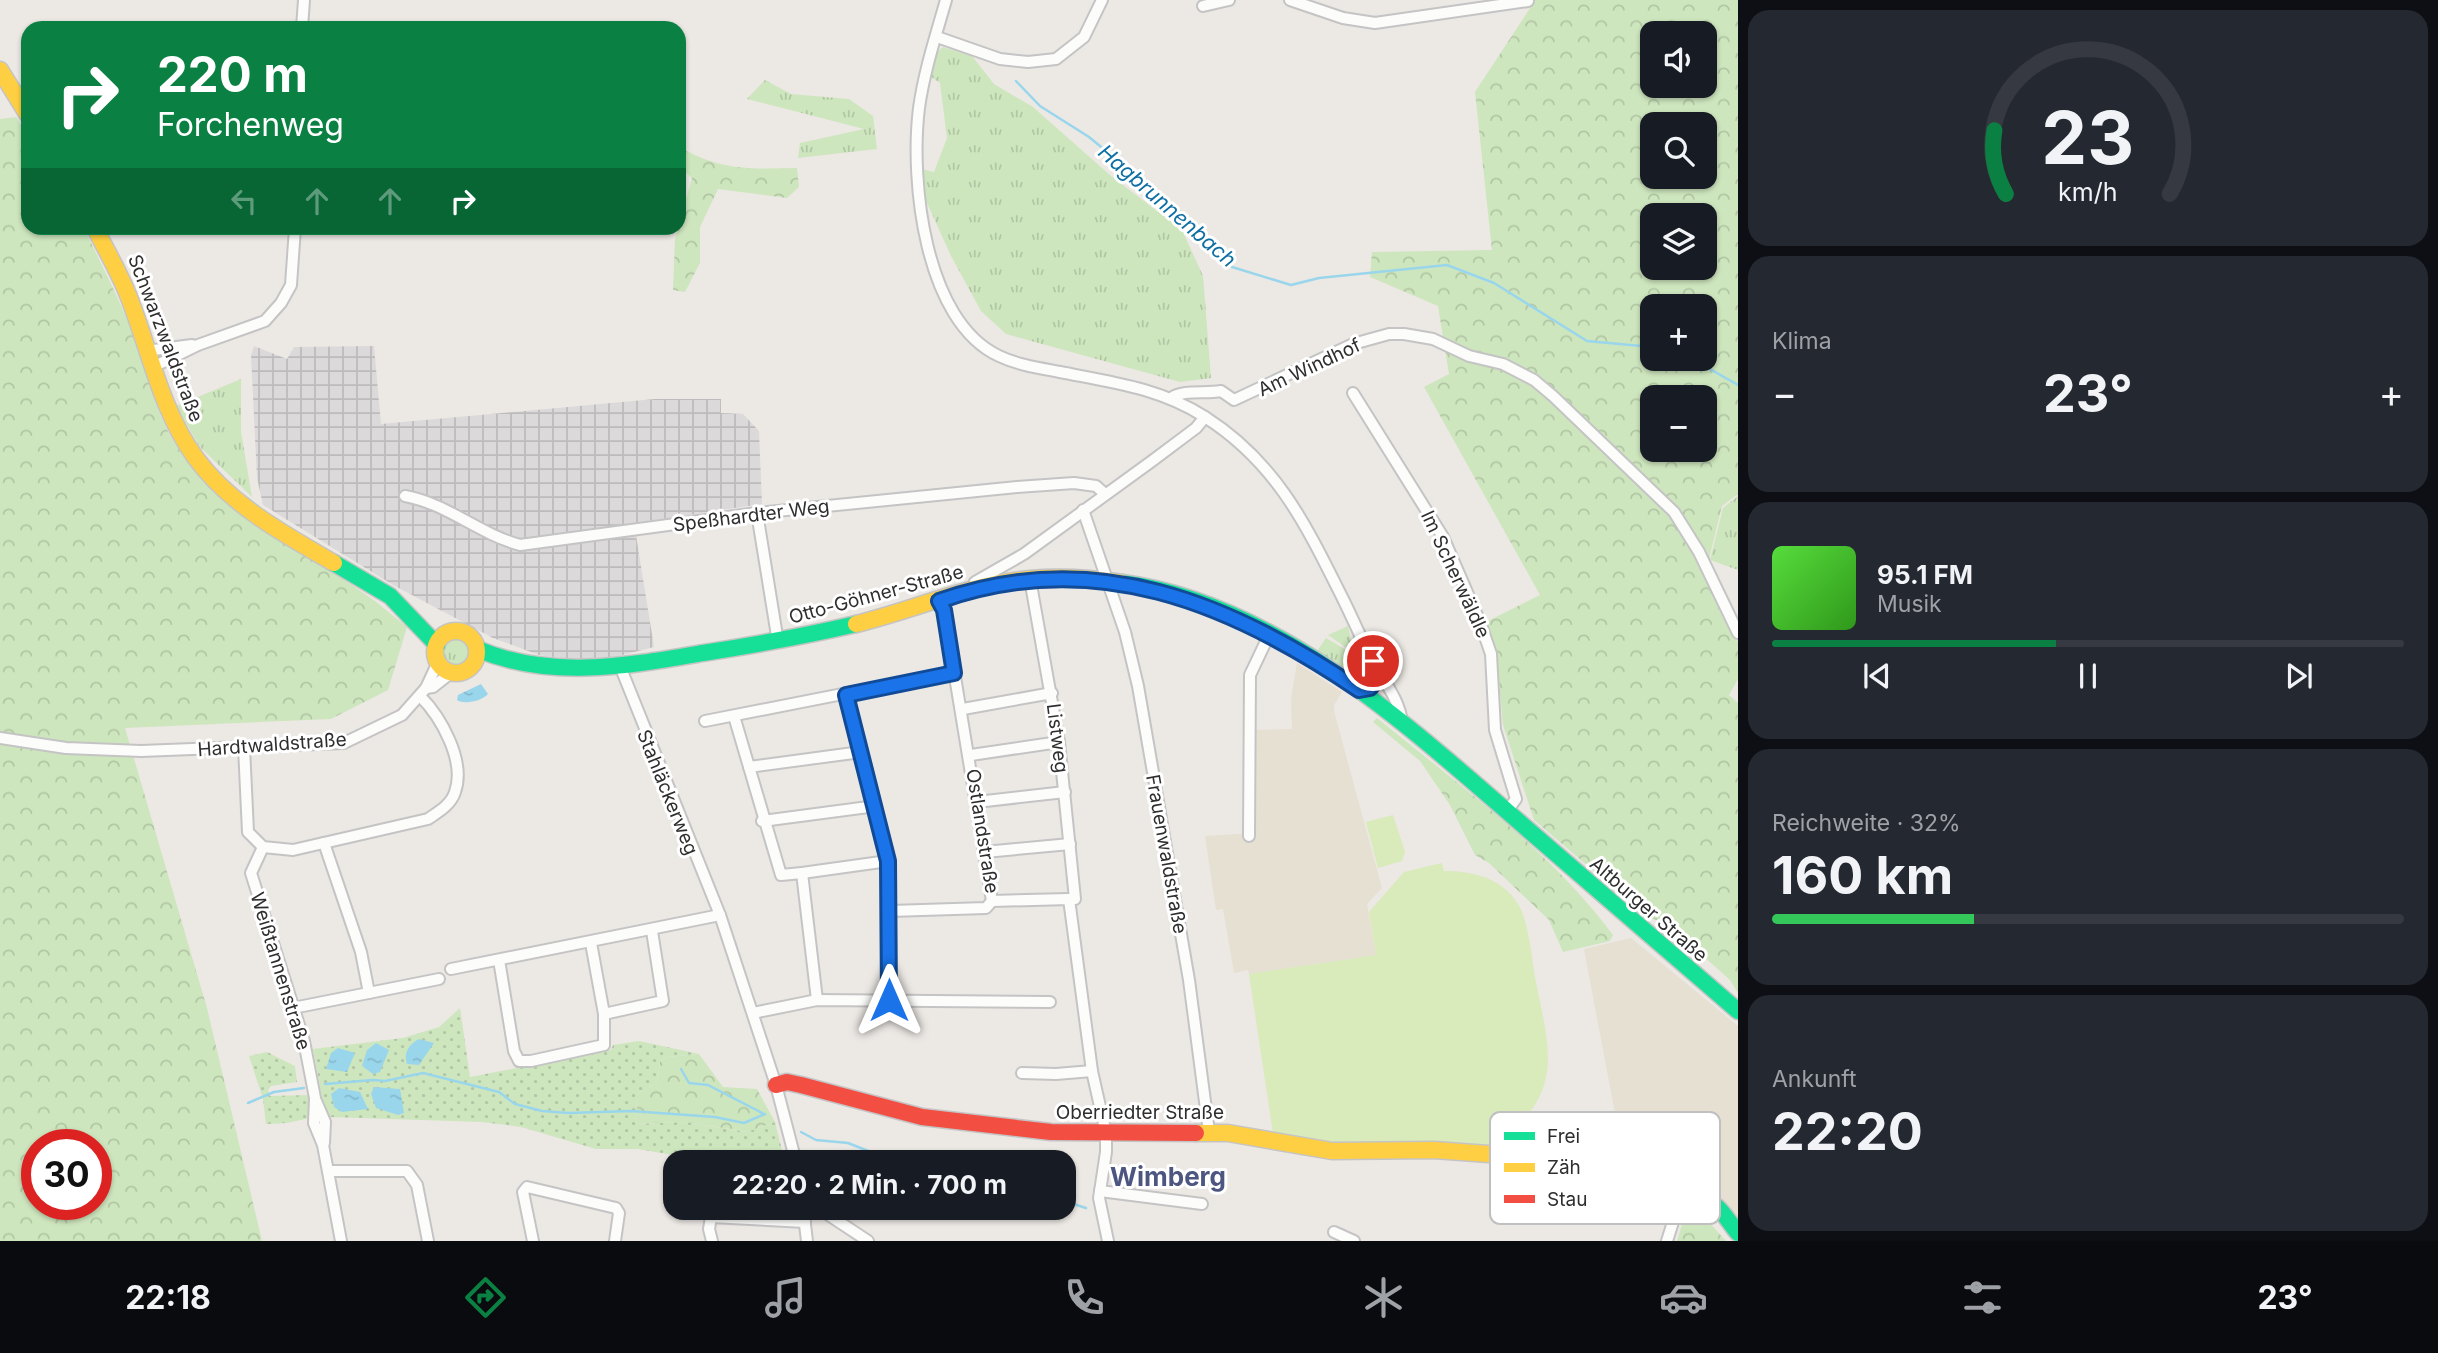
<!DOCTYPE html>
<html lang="de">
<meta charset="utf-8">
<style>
body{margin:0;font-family:Inter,sans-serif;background:#242831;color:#f1f3f6;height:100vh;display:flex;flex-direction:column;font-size:26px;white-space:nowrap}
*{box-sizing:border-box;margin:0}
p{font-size:23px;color:#9ea1a6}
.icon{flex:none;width:38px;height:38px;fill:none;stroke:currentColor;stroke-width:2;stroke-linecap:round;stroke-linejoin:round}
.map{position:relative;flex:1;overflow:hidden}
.panel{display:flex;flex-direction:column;gap:10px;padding:10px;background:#0d0f14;width:700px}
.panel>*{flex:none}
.guide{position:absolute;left:21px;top:21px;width:665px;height:214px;border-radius:21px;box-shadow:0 2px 5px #0004;background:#0b8043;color:#fff;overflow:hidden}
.fabs{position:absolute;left:1640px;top:21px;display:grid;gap:14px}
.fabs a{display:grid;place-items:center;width:77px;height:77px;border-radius:14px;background:#171b24;box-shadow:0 2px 5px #0004;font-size:35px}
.speed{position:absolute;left:21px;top:1129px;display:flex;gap:14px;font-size:35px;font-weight:700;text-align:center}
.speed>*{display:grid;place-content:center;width:91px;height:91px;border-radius:50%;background:#171b24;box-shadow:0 2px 5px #0004;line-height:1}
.speed .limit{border:10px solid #d22;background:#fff;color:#111}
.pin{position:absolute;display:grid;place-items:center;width:60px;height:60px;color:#fff;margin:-30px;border:4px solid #fff;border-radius:50%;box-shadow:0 2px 7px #0007}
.me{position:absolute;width:77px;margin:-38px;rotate:0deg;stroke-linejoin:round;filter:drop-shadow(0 0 5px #0008)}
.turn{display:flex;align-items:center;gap:24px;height:147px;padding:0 21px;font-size:32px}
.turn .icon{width:91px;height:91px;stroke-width:2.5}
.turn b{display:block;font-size:49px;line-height:60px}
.lanes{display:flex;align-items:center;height:66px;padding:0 21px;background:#0003;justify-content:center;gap:35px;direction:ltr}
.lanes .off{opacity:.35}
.big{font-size:52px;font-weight:700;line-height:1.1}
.panel .tile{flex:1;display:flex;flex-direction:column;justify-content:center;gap:10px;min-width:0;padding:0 24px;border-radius:21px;background:#242831}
.panel .dial{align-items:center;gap:0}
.dial svg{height:182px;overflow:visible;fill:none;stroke:#363941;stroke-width:7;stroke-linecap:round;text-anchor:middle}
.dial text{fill:#f1f3f6;stroke:none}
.song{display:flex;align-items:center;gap:21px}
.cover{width:84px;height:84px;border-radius:10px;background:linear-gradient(135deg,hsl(110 70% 55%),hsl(110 70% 35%))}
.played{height:7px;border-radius:4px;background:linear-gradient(90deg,#0b8043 45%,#363941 45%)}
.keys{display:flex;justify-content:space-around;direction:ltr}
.heat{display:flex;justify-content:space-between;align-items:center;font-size:38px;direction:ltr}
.charge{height:10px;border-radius:5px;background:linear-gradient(90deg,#34c759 32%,#363941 0)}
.trip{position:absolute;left:663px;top:1150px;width:413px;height:70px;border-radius:21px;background:#171b24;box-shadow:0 2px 5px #0004;font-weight:700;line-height:70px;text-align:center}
.tabs{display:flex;height:112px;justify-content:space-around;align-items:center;background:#090b0e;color:#9ea1a6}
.tabs .icon{width:49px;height:49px}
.tabs .current{color:#0b8043}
.tabs b{font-size:32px;color:#f1f3f6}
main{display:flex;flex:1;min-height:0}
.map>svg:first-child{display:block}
.industrial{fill:url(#industrial-grid)}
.education{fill:#e6e0d3}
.grass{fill:url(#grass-tufts)}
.forest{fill:url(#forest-crowns);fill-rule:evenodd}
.park{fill:url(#park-dots)}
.pitch{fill:#d9eabb}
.water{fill:url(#water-ripples)}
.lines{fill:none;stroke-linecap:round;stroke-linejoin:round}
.stream{stroke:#99d6ec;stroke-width:2.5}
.street-casing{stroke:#c5c4c5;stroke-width:14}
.fast-casing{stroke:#c5c4c5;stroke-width:19}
.slow-casing{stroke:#c5c4c5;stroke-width:19}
.jam-casing{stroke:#c5c4c5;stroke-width:19}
.street{stroke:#fcfcfb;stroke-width:10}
.fast{stroke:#16e098;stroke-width:16}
.slow{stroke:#ffcf43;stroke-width:16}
.jam{stroke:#f24e42;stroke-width:16}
.route-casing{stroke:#114b97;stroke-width:18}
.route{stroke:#1a73e8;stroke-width:12}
.labels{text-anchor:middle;stroke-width:6;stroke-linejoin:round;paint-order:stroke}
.street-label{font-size:19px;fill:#2e2e2e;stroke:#fff}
.water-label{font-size:21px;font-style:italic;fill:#0d6fa3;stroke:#fff}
.district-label{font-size:26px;font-weight:bold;fill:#4d5680;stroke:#fff}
.key{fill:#fff;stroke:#c0c0c0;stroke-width:2}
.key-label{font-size:19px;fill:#2e2e2e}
</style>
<main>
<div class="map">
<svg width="1738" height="1241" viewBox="0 0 1738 1241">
<defs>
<pattern id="industrial-grid" width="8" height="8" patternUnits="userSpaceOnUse" patternTransform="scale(1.75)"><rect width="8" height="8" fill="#dcd9db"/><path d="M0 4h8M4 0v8" fill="none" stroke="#bdbbbc"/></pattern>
<pattern id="grass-tufts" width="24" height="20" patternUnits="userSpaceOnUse" patternTransform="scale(1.75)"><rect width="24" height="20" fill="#cee6be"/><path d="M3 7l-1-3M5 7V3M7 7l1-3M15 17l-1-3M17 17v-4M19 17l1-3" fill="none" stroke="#b1c6a4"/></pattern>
<pattern id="forest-crowns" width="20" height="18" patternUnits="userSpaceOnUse" patternTransform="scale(1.75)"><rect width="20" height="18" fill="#cee6be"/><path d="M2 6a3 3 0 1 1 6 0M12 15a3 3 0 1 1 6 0" fill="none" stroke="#b1c6a4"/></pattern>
<pattern id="park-dots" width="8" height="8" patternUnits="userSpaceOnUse" patternTransform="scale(1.75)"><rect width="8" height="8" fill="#cee6be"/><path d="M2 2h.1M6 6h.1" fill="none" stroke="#b1c6a4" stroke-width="1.8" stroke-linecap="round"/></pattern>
<pattern id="water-ripples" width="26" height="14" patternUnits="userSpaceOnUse" patternTransform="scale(1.75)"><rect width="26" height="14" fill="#99d6ec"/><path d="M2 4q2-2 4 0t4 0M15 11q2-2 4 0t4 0" fill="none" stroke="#84b8cb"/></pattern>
</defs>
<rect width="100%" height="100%" fill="#ece8e4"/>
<path class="industrial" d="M254,346L287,359L294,347L374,346L381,424L655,399H721V413L743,414L759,431L762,504L634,523L654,647L607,659L577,660L539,655L493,638L393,585L263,505L257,478L251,355Z"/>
<g class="education">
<path d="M1297,663L1342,692L1334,705V711L1382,888L1367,904L1376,955L1249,974L1248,970L1234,973L1223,909L1216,910L1205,836L1253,833L1252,730L1292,729L1291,699Z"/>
<path d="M1631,938L1738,1026V1217L1718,1194L1696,1177L1651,1162L1633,1160L1626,1123L1617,1124L1584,949Z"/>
</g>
<g class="grass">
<path d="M943,47L972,56L994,84L1033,107L1111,176L1182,230L1203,276L1211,378L1180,382L1006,334L981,311L951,256L923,194L921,169L934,172L947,138L940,83L930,76L936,53Z"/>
<path d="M765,80L791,94L849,99L873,116L877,149L798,158L800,143L864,129L747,99Z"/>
<path d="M241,379V432L252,497L200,447L176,406Z"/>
<path d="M1738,496V570L1710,560L1723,508Z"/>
<path d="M1348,626L1353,650L1351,651L1328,635Z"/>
<path d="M1353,631L1367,660L1361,674L1340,669L1315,654L1326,638L1353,654Z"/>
<circle cx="456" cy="653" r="14"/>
</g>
<g class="forest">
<path d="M1532,0H1738V494L1722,506L1709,559L1700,566L1722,616L1738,642V679L1729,695L1738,703V993L1730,980L1673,929L1644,914L1534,820L1503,725L1497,660L1486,622L1540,595L1424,387L1449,374L1438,306L1370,277L1372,252L1492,250L1475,92L1532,5ZM1652,33H1704V86H1652ZM1652,124H1704V177H1652ZM1652,215H1704V268H1652ZM1652,306H1704V359H1652ZM1652,397H1704V450H1652Z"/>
<path d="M16,117L28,137V228H84C99,260 116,292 129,324C150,376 153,418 190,465C237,523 306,552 365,594C380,604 393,616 407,627L388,690L331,719L125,728L207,1008L262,1241H0V119ZM37,1144H96V1204H37Z"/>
<path d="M679,147C723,171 748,169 797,168L799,187L787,198L718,189L700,227V263L685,292L673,290L675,239L692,178L679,167Z"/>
<path d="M1377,718C1459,785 1549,849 1613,935L1610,941L1563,952L1549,920L1489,863L1475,855L1450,805L1420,761L1373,722Z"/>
<path d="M699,1054L723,1087L757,1089L775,1122L748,1132L685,1122L637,1124L636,1094L657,1083L660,1061L667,1057Z"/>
<path d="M1697,1209L1726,1241H1677L1686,1211Z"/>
</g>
<g class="park">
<path d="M460,1008L470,1077L611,1050L613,1045L639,1041L699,1054L667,1057L660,1061L657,1083L636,1094L637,1124L685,1122L747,1132L775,1122L784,1158L701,1160L638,1149H596L521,1127L482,1122L329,1117L322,1097L313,1049L403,1038L439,1027Z"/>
<path d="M267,1052L295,1066L297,1082L271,1086L268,1090L270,1096L309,1095L310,1118L287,1123L266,1124L263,1099L249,1056Z"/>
</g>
<g class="pitch">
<path d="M1393,815L1405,852L1402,861L1378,868L1366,822Z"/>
<path d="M1442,863L1444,871C1473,871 1502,878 1518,904C1528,919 1532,958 1535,977C1545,1033 1565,1081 1518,1125C1506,1137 1499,1143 1482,1146L1324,1143L1273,1133L1249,974L1376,955L1369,912L1404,872Z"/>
</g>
<g class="water">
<path d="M481,684L488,694C482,701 464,705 457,700L458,695Z"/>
<path d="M419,1039L434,1043L419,1065L407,1064C403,1053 409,1044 419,1039Z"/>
<path d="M376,1043L389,1050L380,1072L373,1074L362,1066L367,1050Z"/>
<path d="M338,1048L355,1053L347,1072L326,1069L331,1053Z"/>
<path d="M374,1087L400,1089L404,1113L398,1115L376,1108L371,1094Z"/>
<path d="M339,1088L360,1092L368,1109L342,1112L334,1107L331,1094Z"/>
</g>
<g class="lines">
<g class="stream">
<path d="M1016,81L1040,106L1089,137L1196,225L1232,267L1291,285L1319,278L1447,265L1494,283L1587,341L1652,347"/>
<path d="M1692,359L1738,385"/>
<path d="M681,1069L689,1083L708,1085L764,1114"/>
<path d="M325,1084L373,1080L385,1081L423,1073L499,1092L515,1104L542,1111L569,1113L631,1111L715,1117L744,1123L765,1114"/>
<path d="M248,1103L274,1092L304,1088"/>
<path d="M801,1132L816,1140L848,1143L896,1162"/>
<path d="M1064,1201L1086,1208"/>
</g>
<g class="street-casing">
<g id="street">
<path d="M946,0C936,35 924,72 919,108C910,180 924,321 999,356C1018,365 1039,368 1060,372C1111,382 1160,388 1205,417C1277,463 1306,525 1343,599C1353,619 1362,641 1373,661C1383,681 1399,698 1402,722"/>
<path d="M1290,0L1343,18L1375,23L1528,1"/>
<path d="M1203,6L1229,0"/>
<path d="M302,28L304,0"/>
<path d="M937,37L1000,59L1028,62L1056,59L1084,37L1102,0"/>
<path d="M146,351L192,345"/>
<path d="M151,368L198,345L265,321L281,303L291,285L295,228"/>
<path d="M1353,393L1443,537L1480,622L1491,654L1495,730L1516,799L1507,811"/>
<path d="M1171,398C1184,389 1204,394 1221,391L1234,400L1353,344L1389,334H1404L1433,339L1469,356L1503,364L1534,380L1553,396L1674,512L1699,552L1738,633"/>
<path d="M405,496C448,504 477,533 520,545L757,513L1017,487L1074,483L1096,486L1105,494"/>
<path d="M1083,510L1125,632L1138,686L1189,980L1209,1132"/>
<path d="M757,513L778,642"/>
<path d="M1030,579L1059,742L1075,899"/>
<path d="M977,589L975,582L1024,554L1152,461L1196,428L1205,417"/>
<path d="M939,601L944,610L992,901L1069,899L1092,1071L1106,1133V1152L1099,1198L1108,1241"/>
<path d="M620,666L720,915L776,1085L796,1162"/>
<path d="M426,688L433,687L452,672"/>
<path d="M1359,690L1373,661"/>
<path d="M1359,690L1370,688L1380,674"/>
<path d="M846,695L888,861L889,1000"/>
<path d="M963,709L1052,693"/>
<path d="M734,716L781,875L802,873L817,1000"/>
<path d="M705,721L954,672"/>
<path d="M0,738L66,748L141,751L344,743L402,715L426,688L438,662"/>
<path d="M244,747L248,832L263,847L293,850L428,819C438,812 451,805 455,792C466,761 441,717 420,696"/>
<path d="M971,755L1059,742"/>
<path d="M749,767L861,752"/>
<path d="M977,802L1065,792"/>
<path d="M762,821L876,806"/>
<path d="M1249,836L1250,675L1269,635"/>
<path d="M324,843L361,952L369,993"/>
<path d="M263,847L251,873L304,1041L315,1098L314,1123L323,1145L341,1241"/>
<path d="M985,852L1070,844"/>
<path d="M802,873L888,861"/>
<path d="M890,911L986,908L992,901"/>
<path d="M499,960L514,1051L519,1061H531L604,1045V1014L591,943"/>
<path d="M451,969L720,915"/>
<path d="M293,1008L439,979"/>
<path d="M753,1013L817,1000L1050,1002"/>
<path d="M604,1014L663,1001L652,931"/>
<path d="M1022,1073L1056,1074L1092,1071"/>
<path d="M316,1101L325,1122L324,1143"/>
<path d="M329,1171H407L417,1185L428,1241"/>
<path d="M1100,1191L1202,1204"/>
<path d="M803,1208L807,1241"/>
<path d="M818,1208L868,1241"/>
<path d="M1334,1232L1354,1241"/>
<path d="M533,1241L523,1192L527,1187L616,1208L619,1213L615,1241"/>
<path d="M712,1241L709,1229L711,1217L805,1222"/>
<path d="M1667,1241L1684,1187"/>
</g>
</g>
<g class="fast-casing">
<g id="fast">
<path d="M334,563L390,596L437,645"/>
<path d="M1122,583C1277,603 1412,729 1525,827C1596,888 1667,950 1738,1011"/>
<path d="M477,649C551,680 627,666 703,653C754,645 805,636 856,624"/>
<path d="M1591,1165C1632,1173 1686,1177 1717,1207C1725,1214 1731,1225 1738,1233"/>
</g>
</g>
<g class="slow-casing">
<g id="slow">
<path d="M0,70L28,115"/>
<path d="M95,228C106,250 119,272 128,295C150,350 160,408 195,457C229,504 285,535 334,563"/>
<path d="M856,624C913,610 971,584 1030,579C1061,576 1091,578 1122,583"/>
<circle cx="456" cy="652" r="21"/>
<path d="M1196,1133H1228L1332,1151L1434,1150L1556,1159L1591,1165"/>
</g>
</g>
<g class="jam-casing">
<path id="jam" d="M776,1085L787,1082L801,1085L922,1117L1051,1132L1196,1133"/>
</g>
<use href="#street" class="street"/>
<use href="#fast" class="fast"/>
<use href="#slow" class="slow"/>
<use href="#jam" class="jam"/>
</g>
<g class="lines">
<g class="route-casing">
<path id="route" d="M889,1000L888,861L846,695L954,673L944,610L939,601C1093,546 1230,602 1359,690L1370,688L1381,674L1373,661"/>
</g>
<use href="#route" class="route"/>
</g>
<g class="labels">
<g class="street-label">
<text transform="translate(166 338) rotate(69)" y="7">Schwarzwaldstraße</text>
<text transform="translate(1309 367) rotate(-25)" y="7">Am Windhof</text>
<text transform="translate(751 515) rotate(-7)" y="7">Speßhardter Weg</text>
<text transform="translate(1456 574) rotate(65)" y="7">Im Scherwäldle</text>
<text transform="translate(876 594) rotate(-15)" y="7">Otto-Göhner-Straße</text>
<text transform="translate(1058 738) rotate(83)" y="7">Listweg</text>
<text transform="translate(272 744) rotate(-4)" y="7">Hardtwaldstraße</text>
<text transform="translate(668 792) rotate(68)" y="7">Stahläckerweg</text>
<text transform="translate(983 831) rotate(81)" y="7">Ostlandstraße</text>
<text transform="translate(1167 854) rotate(80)" y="7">Frauenwaldstraße</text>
<text transform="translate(1649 909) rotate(41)" y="7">Altburger Straße</text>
<text transform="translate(281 971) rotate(73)" y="7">Weißtannenstraße</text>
<text x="1140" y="1119">Oberriedter Straße</text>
</g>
<g class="water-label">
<text transform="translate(1167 206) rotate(41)" y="7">Hagbrunnenbach</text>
</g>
<g class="district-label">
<text x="1168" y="1186">Wimberg</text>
</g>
</g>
<rect x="1490" y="1112" width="230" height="112" rx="10" class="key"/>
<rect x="1504" y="1132" width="31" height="8" fill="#16e098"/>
<rect x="1504" y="1163" width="31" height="9" fill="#ffcf43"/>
<rect x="1504" y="1195" width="31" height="8" fill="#f24e42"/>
<g class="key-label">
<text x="1547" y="1143">Frei</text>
<text x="1547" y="1174">Zäh</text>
<text x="1547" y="1206">Stau</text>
</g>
</svg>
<div class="fabs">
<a><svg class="icon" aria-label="sound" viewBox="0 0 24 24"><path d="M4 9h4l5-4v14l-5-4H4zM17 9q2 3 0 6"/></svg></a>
<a><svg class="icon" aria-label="search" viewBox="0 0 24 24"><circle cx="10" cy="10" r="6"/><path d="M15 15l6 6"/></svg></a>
<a><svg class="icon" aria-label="layers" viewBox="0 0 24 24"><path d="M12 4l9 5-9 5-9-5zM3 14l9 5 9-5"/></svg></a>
<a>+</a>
<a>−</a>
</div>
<div class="speed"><div class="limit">30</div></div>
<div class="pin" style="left:1373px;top:661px;background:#d93025"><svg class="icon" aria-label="arrive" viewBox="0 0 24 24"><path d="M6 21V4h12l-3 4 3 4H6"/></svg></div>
<svg class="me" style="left:889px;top:1000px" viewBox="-20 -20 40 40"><path d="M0-17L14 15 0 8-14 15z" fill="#1a73e8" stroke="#fff" stroke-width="4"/></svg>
<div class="trip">22:20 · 2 Min. · 700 m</div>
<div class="guide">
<div class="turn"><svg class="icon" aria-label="right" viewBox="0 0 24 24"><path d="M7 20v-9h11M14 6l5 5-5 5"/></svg><div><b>220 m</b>Forchenweg</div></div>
<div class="lanes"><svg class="icon off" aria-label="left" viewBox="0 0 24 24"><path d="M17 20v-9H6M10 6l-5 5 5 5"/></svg><svg class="icon off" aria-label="ahead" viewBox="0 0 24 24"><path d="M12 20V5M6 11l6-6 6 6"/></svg><svg class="icon off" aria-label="ahead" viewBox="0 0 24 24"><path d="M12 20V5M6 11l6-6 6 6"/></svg><svg class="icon" aria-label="right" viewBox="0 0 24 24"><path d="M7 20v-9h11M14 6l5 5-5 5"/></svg></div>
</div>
</div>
<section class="panel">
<div class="tile dial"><svg viewBox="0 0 100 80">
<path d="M14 69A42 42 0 1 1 86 69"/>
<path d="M14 69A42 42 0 0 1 9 41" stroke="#0b8043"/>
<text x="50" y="56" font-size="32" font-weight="700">23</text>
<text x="50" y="72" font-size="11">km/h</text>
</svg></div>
<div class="tile"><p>Klima</p>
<div class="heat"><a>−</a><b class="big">23°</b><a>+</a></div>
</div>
<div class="tile">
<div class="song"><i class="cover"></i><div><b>95.1 FM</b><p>Musik</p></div></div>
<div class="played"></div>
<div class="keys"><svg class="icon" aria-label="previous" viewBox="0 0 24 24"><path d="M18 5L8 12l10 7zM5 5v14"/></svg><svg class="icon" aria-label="pause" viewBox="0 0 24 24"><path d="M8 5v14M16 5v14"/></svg><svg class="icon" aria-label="next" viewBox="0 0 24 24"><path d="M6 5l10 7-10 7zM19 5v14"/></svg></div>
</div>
<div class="tile"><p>Reichweite · 32%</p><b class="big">160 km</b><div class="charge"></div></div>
<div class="tile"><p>Ankunft</p><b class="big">22:20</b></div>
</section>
</main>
<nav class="tabs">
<b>22:18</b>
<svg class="icon current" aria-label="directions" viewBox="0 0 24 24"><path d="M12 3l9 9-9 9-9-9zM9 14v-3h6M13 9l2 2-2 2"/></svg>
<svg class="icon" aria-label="music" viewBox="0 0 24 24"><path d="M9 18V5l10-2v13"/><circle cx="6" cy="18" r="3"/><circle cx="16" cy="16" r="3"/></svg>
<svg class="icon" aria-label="phone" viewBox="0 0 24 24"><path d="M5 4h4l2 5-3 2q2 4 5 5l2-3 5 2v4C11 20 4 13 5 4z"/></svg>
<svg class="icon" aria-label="climate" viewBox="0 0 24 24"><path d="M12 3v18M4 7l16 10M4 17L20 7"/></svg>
<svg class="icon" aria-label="car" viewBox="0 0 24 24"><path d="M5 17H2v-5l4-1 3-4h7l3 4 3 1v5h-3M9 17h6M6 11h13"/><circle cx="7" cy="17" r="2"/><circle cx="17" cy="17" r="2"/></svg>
<svg class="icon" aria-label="filters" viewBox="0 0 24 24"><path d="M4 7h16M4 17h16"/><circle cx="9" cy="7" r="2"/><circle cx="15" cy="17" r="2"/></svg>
<b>23°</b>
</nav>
